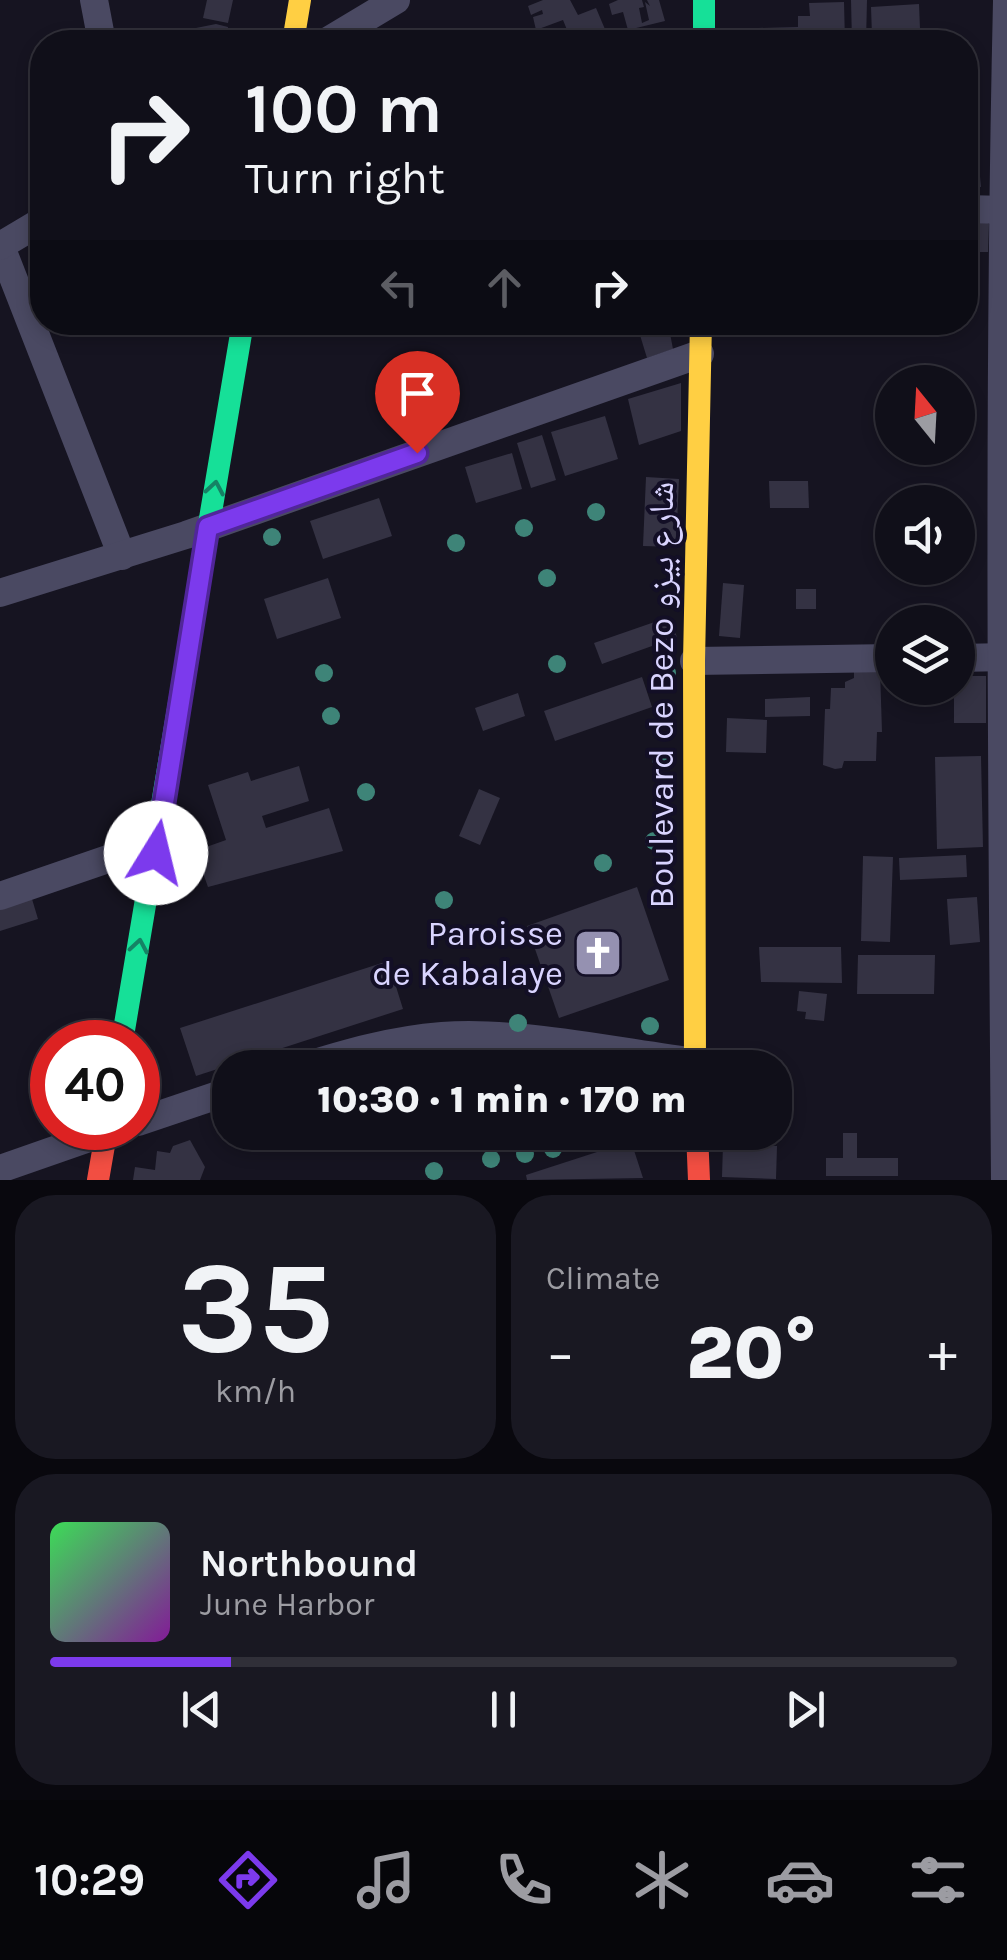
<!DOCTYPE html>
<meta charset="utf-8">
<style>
body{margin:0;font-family:Karla,"Noto Naskh Arabic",sans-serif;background:#191822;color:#f1f3f6;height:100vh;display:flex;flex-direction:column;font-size:38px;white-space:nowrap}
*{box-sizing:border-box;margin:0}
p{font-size:32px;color:#9c9ca2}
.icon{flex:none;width:55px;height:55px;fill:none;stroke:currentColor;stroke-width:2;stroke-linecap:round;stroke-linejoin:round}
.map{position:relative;height:1180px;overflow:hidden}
.details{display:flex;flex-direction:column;gap:15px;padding:15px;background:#09080e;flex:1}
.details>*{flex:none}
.top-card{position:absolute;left:30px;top:30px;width:948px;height:305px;border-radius:40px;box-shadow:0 5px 15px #0003,0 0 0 2px #302f38;background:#100f19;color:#f1f3f6;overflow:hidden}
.needle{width:65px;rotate:342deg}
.tools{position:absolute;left:875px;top:365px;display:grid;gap:20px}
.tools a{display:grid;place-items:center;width:100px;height:100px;border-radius:50%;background:#100f19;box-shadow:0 5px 15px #0003,0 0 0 2px #302f38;font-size:50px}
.speed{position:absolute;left:30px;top:1020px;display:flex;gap:20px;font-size:50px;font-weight:700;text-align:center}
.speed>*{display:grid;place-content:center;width:130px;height:130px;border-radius:50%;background:#100f19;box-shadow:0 5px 15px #0003,0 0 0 2px #302f38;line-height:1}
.speed .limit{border:15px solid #d22;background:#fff;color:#111}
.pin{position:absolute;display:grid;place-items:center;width:85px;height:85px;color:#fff;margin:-102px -42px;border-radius:50% 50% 50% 0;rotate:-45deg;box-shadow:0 0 10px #0007}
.pin .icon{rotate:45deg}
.me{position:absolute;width:110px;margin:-55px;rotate:9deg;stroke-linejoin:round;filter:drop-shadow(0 0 8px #0008)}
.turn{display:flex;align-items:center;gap:35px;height:210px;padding:0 50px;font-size:45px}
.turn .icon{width:130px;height:130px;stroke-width:2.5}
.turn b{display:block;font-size:70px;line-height:85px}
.lanes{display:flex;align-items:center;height:95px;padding:0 50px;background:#0003;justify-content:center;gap:50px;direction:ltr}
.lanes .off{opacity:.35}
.big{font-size:75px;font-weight:800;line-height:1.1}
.details .widget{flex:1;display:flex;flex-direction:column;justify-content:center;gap:15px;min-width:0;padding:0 35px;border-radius:40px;background:#191822}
.details .dial{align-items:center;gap:0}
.dial b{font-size:130px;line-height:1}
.song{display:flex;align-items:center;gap:30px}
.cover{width:120px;height:120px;border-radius:15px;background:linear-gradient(135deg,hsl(130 70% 55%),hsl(290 70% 35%))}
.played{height:10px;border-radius:5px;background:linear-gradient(90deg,#7c3aed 20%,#302f38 20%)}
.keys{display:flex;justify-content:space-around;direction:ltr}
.heat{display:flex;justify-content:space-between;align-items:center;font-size:55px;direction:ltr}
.details .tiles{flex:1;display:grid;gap:15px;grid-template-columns:1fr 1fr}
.widget:last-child{grid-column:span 2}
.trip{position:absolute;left:212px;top:1050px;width:580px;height:100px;border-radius:40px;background:#100f19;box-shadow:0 5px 15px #0003,0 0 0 2px #302f38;font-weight:800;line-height:100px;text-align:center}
.menu{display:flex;height:160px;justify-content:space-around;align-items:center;background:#06060a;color:#9c9ca2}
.menu .icon{width:70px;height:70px}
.menu .active{color:#7c3aed}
.menu b{font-size:45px;color:#f1f3f6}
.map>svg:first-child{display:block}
.building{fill:#343243}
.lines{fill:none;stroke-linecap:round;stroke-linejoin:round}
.street{stroke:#4a4962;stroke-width:28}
.fast{stroke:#16e098;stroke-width:22}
.slow{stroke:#ffcf43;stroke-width:22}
.jam{stroke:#f24e42;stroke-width:22}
.tree{fill:#3e8478}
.oneway{stroke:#158265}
.route-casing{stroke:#51269a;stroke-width:25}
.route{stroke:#7c3aed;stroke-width:18}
.labels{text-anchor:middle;stroke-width:8;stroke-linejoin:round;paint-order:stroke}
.street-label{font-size:35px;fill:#d9d4ff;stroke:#130f26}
.poi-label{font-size:35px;fill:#d9d4ff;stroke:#130f26;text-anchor:end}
</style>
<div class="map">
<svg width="1007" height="1180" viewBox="0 0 1007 1180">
<rect width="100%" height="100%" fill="#161421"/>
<g class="building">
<path d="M207,0H233L228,23L203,18Z"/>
<path d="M543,0H570L578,15L596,8L607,34L588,42H572L563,20L536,30L533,17L543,14L542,10L531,15L528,6Z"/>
<path d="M618,0H642L644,7L639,8L642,23L649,20L645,2L650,6L647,0H659L665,21L628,30L623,12L612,15L609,4Z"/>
<path d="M851,0H867L866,42H852Z"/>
<path d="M844,2L845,42H758V28L798,27V16H810L809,3Z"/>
<path d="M919,4L920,29L909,30L910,36H872L871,7Z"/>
<path d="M216,24L228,27L227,42H213L214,40L210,42H183L181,31Z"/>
<path d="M965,125H975L981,187L965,185Z"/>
<path d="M984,219L989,224L988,252H974L975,220Z"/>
<path d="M636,322H653L654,326L668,323L673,349L647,358Z"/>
<path d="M681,383V431L639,445L628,399Z"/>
<path d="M605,416L618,459L565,476L551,432Z"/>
<path d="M542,435L556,480L531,488L517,443Z"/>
<path d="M512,453L522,489L476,503L465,467Z"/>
<path d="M646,477L679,479L676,547L643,546Z"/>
<path d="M769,481H808L809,508H770Z"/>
<path d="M379,498L392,536L323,559L310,521Z"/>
<path d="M328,578L341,618L277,639L264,599Z"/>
<path d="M723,583L744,585L740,638L719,636Z"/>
<rect x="796" y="589" width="20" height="20"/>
<path d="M669,617L677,637L602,664L594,643Z"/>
<path d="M854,669H880L882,732H877L876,761H844L842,768L835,769L823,765L825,709H830L831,688H845V682L854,678Z"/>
<path d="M958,676H986V723H954V688H958Z"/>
<path d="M642,677L652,707L555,741L544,711Z"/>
<path d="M518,693L525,716L483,731L475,708Z"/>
<path d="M810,697V716L765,717V699Z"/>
<path d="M727,718L767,720L766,753L726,752Z"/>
<path d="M981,756L983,847L937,849L935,757Z"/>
<path d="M299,766L309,801L262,816L266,828L329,808L343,851L208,887L195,851L226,840L208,785L248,772L251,781Z"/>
<path d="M479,789L500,798L480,845L459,836Z"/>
<path d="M966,855L967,877L900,880L899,858Z"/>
<path d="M863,856L893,857L890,942L861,941Z"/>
<path d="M637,887L669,980L559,1018L527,926Z"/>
<path d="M977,897L980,942L950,945L947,899Z"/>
<path d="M32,899L38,919L0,931V909Z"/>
<path d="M759,947H841L842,983L761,982Z"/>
<path d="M858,955H935L934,994H857Z"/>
<path d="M388,961L403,1009L196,1076L180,1028Z"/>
<path d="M799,991L827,994L824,1021L805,1019L806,1012L797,1011Z"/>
<path d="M336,1132H369L370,1137L362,1147L348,1150L335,1141Z"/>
<path d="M843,1133H857V1158H898V1176H826V1158H843Z"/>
<path d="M190,1140L205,1167L200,1180H133L135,1167L155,1170L157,1151L170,1153L173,1146Z"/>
<path d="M631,1141L643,1178L527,1180L526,1175Z"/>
<path d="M723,1144L777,1146L776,1179L722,1177Z"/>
</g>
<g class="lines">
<g class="street">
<path d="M94,0L102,42"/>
<path d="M326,42L396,0"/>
<path d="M965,209L1007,210"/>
<path d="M0,244L122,556"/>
<path d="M0,246L42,221"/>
<path d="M0,593L186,535L700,354"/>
<path d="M958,658L1007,657"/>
<path d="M694,661L892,658"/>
<path d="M0,896L137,849"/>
<path d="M299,1068C346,1053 392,1040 442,1036C517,1030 618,1052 695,1062"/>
<path d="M138,1122L230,1091"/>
<path d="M0,1169L86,1139"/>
<path d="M1005,1180C1002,787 998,394 1007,1"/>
</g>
<g class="fast">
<path d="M704,0V42"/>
<path d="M122,1042L243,322"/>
</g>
<g class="slow">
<path d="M293,42L300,0"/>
<path d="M695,1068L694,661L701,322"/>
</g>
<g class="jam">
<path d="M697,1132L699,1180"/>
<path d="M98,1180L107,1128"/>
</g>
</g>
<g class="tree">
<circle cx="596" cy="512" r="9"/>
<circle cx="524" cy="528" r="9"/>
<circle cx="272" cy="537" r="9"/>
<circle cx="456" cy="543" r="9"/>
<circle cx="547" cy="578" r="9"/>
<circle cx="557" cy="664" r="9"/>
<circle cx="324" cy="673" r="9"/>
<circle cx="667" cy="673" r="9"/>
<circle cx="331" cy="716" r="9"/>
<circle cx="661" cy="759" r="9"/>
<circle cx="366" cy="792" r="9"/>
<circle cx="654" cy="841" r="9"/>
<circle cx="603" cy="863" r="9"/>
<circle cx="444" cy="900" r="9"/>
<circle cx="455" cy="978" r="9"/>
<circle cx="518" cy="1023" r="9"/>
<circle cx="650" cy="1026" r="9"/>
<circle cx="553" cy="1149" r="9"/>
<circle cx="525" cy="1154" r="9"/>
<circle cx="491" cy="1159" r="9"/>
<circle cx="434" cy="1171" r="9"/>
</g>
<defs><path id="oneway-chevron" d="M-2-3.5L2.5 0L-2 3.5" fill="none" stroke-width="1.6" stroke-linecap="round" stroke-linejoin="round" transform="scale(2.5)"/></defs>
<g class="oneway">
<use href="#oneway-chevron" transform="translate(215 488) rotate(-80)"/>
<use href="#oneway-chevron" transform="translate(139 946) rotate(-80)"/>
</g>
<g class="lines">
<g class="route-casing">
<path id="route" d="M156,853L208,527L417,453"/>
</g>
<use href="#route" class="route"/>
</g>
<defs>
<g id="church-square" transform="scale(2.5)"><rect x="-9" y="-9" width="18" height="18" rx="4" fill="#9591b1" stroke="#130f26"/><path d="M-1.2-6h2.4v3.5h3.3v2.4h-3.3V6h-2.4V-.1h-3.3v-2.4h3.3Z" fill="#fff"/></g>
</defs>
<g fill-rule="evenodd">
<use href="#church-square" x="598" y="953"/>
</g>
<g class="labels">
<g class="street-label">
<text transform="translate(661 695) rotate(-90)" y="12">Boulevard de Bezo شارع بيزو</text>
</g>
<g class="poi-label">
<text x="563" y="945">Paroisse<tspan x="563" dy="40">de Kabalaye</tspan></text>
</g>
</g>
</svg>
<div class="tools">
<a><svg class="needle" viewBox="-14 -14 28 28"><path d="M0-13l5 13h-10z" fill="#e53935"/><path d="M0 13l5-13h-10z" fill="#9c9ca2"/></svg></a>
<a><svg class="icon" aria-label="sound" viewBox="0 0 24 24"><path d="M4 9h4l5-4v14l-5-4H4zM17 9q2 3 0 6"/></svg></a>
<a><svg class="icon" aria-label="layers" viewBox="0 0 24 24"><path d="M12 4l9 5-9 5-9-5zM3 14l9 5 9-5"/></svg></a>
</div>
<div class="speed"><div class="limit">40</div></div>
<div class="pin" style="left:417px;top:453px;background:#d93025"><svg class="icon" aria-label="arrive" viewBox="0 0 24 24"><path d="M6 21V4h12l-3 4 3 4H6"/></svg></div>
<svg class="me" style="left:156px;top:853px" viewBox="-20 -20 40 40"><circle r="19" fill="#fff"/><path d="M0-13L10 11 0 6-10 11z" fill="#7c3aed"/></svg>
<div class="trip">10:30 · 1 min · 170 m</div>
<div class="top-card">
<div class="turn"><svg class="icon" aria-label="right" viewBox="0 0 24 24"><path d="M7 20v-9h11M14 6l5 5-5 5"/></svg><div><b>100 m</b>Turn right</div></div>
<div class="lanes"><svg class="icon off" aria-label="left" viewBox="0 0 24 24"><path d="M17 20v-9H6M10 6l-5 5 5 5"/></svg><svg class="icon off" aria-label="ahead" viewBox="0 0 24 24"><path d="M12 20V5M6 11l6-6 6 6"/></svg><svg class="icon" aria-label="right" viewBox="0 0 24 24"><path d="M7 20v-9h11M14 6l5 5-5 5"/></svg></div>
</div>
</div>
<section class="details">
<div class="tiles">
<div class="widget dial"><b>35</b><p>km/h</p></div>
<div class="widget"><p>Climate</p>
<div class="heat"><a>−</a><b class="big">20°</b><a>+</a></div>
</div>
<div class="widget">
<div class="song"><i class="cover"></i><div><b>Northbound</b><p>June Harbor</p></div></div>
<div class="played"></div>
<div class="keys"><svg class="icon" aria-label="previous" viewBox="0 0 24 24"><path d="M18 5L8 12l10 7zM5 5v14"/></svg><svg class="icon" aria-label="pause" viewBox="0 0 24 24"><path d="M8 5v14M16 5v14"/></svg><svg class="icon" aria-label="next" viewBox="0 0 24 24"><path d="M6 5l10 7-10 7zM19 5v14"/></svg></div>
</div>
</div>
</section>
<nav class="menu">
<b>10:29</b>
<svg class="icon active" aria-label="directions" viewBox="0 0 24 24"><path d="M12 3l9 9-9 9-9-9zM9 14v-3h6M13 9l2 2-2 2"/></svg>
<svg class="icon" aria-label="music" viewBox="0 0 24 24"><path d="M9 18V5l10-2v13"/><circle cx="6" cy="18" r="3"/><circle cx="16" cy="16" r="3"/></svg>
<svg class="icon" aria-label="phone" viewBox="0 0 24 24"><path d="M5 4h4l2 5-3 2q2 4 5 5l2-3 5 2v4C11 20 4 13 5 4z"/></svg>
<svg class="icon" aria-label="climate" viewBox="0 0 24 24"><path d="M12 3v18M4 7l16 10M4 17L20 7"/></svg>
<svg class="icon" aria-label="car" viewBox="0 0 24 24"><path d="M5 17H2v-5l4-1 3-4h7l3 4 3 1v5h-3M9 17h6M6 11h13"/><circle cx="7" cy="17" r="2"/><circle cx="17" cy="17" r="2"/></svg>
<svg class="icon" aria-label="filters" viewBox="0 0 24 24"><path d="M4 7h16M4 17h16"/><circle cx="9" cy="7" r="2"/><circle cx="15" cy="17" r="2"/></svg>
</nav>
